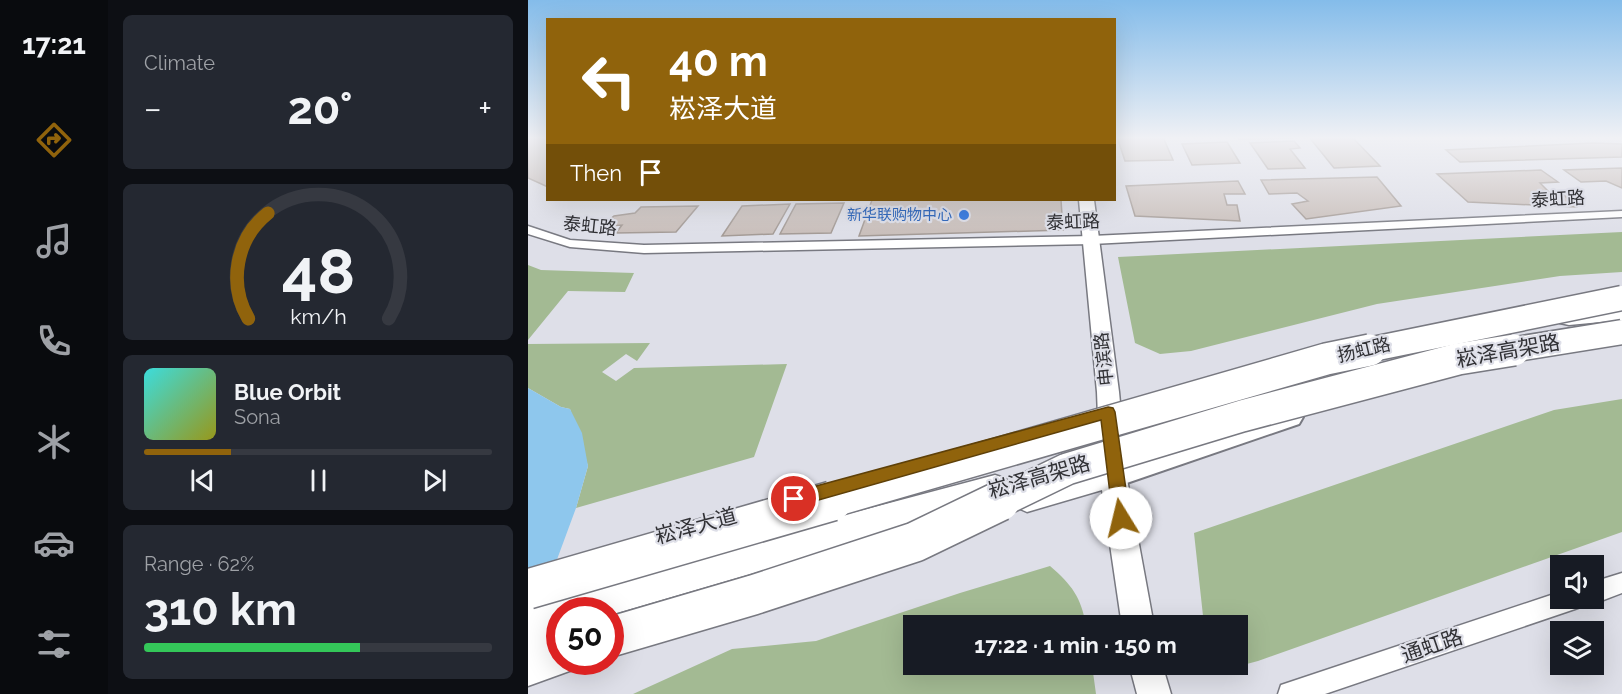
<!DOCTYPE html>
<meta charset="utf-8">
<style>
body{margin:0;font-family:Raleway,"Noto Sans SC",sans-serif;background:#242831;color:#f1f3f6;height:100vh;display:flex;flex-direction:column;font-size:22px;white-space:nowrap}
*{box-sizing:border-box;margin:0}
p{font-size:20px;color:#9ea1a6}
.icon{flex:none;width:33px;height:33px;fill:none;stroke:currentColor;stroke-width:2;stroke-linecap:round;stroke-linejoin:round}
.map{position:relative;flex:1;overflow:hidden}
.drawer{display:flex;flex-direction:column;gap:15px;padding:15px;background:#0d0f14;width:420px}
.drawer>*{flex:none}
.guide{position:absolute;left:18px;top:18px;width:570px;height:183px;border-radius:0px;box-shadow:0 6px 24px #0002;background:#90630c;color:#fff;overflow:hidden}
.buttons{position:absolute;left:1022px;top:555px;display:grid;gap:12px}
.buttons a{display:grid;place-items:center;width:54px;height:54px;border-radius:0px;background:#171b24;box-shadow:0 6px 24px #0002;font-size:30px}
.speed{position:absolute;left:18px;top:597px;display:flex;gap:12px;font-size:30px;font-weight:700;text-align:center}
.speed>*{display:grid;place-content:center;width:78px;height:78px;border-radius:50%;background:#171b24;box-shadow:0 6px 24px #0002;line-height:1}
.speed .limit{border:9px solid #d22;background:#fff;color:#111}
.pin{position:absolute;display:grid;place-items:center;width:51px;height:51px;color:#fff;margin:-26px;border:3px solid #fff;border-radius:50%;box-shadow:0 2px 6px #0007}
.me{position:absolute;width:66px;margin:-33px;rotate:351deg;stroke-linejoin:round;filter:drop-shadow(0 0 4px #0008)}
.turn{display:flex;align-items:center;gap:21px;height:126px;padding:0 24px;font-size:27px}
.turn .icon{width:78px;height:78px;stroke-width:2.5}
.turn b{display:block;font-size:42px;line-height:51px}
.then{display:flex;align-items:center;height:57px;padding:0 24px;background:#0003;gap:12px;font-size:22px}
.big{font-size:45px;font-weight:700;line-height:1.1}
.drawer .tile{flex:1;display:flex;flex-direction:column;justify-content:center;gap:9px;min-width:0;padding:0 21px;border-radius:9px;background:#242831}
.drawer .dial{align-items:center;gap:0}
.dial svg{height:156px;overflow:visible;fill:none;stroke:#363941;stroke-width:7;stroke-linecap:round;text-anchor:middle}
.dial text{fill:#f1f3f6;stroke:none}
.song{display:flex;align-items:center;gap:18px}
.cover{width:72px;height:72px;border-radius:9px;background:linear-gradient(135deg,hsl(180 70% 55%),hsl(60 70% 35%))}
.played{height:6px;border-radius:3px;background:linear-gradient(90deg,#90630c 25%,#363941 25%)}
.keys{display:flex;justify-content:space-around;direction:ltr}
.heat{display:flex;justify-content:space-between;align-items:center;font-size:33px;direction:ltr}
.charge{height:9px;border-radius:4px;background:linear-gradient(90deg,#34c759 62%,#363941 0)}
.trip{position:absolute;left:375px;top:615px;width:345px;height:60px;border-radius:0px;background:#171b24;box-shadow:0 6px 24px #0002;font-weight:700;line-height:60px;text-align:center}
main{display:flex;flex:1;min-height:0}
.tabs{display:flex;flex-direction:column;width:108px;justify-content:space-around;align-items:center;background:#090b0e;color:#9ea1a6}
.tabs .icon{width:42px;height:42px}
.tabs .active{color:#90630c}
.tabs b{font-size:27px;color:#f1f3f6}
.map>svg:first-child{display:block}
.green{fill:#a3ba93}
.water{fill:#8ec7ed}
.building{fill:#c9bfbb;stroke:#a49b96;stroke-width:1.5}
.lines{fill:none;stroke-linecap:round;stroke-linejoin:round}
.street-casing{stroke:#787981;stroke-width:3}
.secondary-casing{stroke:#787981;stroke-width:3}
.primary-casing{stroke:#787981;stroke-width:4}
.highway-casing{stroke:#787981;stroke-width:3}
.street{fill:#fff;fill-rule:evenodd}
.secondary{fill:#fff;fill-rule:evenodd}
.primary{fill:#fff;fill-rule:evenodd}
.highway{fill:#fff;fill-rule:evenodd}
.highway-bridge-far2-casing{stroke:#787981;stroke-width:27;stroke-linecap:butt}
.highway-bridge-far1-casing{stroke:#787981;stroke-width:34;stroke-linecap:butt}
.highway-bridge-casing{stroke:#787981;stroke-width:42;stroke-linecap:butt}
.highway-bridge-far2{stroke:#fff;stroke-width:24}
.highway-bridge-far1{stroke:#fff;stroke-width:31}
.highway-bridge{stroke:#fff;stroke-width:39}
.route{fill:#90630c;stroke:#5e4008;stroke-width:1.5}
.shop-dot{fill:#3f7fe0;stroke:#dedfe8;stroke-width:2}
.labels{text-anchor:middle;stroke-width:4.5;stroke-linejoin:round;paint-order:stroke}
.far-shop-label{font-size:15px;fill:#366cbe;stroke:#dedfe8;text-anchor:end}
.street-label{font-size:18px;fill:#313135;stroke:#dedfe8}
.near-street-label{font-size:21px;fill:#313135;stroke:#dedfe8}
</style>
<main>
<nav class="tabs">
<b>17:21</b>
<svg class="icon active" aria-label="directions" viewBox="0 0 24 24"><path d="M12 3l9 9-9 9-9-9zM9 14v-3h6M13 9l2 2-2 2"/></svg>
<svg class="icon" aria-label="music" viewBox="0 0 24 24"><path d="M9 18V5l10-2v13"/><circle cx="6" cy="18" r="3"/><circle cx="16" cy="16" r="3"/></svg>
<svg class="icon" aria-label="phone" viewBox="0 0 24 24"><path d="M5 4h4l2 5-3 2q2 4 5 5l2-3 5 2v4C11 20 4 13 5 4z"/></svg>
<svg class="icon" aria-label="climate" viewBox="0 0 24 24"><path d="M12 3v18M4 7l16 10M4 17L20 7"/></svg>
<svg class="icon" aria-label="car" viewBox="0 0 24 24"><path d="M5 17H2v-5l4-1 3-4h7l3 4 3 1v5h-3M9 17h6M6 11h13"/><circle cx="7" cy="17" r="2"/><circle cx="17" cy="17" r="2"/></svg>
<svg class="icon" aria-label="filters" viewBox="0 0 24 24"><path d="M4 7h16M4 17h16"/><circle cx="9" cy="7" r="2"/><circle cx="15" cy="17" r="2"/></svg>
</nav>
<section class="drawer">
<div class="tile"><p>Climate</p>
<div class="heat"><a>−</a><b class="big">20°</b><a>+</a></div>
</div>
<div class="tile dial"><svg viewBox="0 0 100 80">
<path d="M14 69A42 42 0 1 1 86 69"/>
<path d="M14 69A42 42 0 0 1 24 15" stroke="#90630c"/>
<text x="50" y="56" font-size="32" font-weight="700">48</text>
<text x="50" y="72" font-size="11">km/h</text>
</svg></div>
<div class="tile">
<div class="song"><i class="cover"></i><div><b>Blue Orbit</b><p>Sona</p></div></div>
<div class="played"></div>
<div class="keys"><svg class="icon" aria-label="previous" viewBox="0 0 24 24"><path d="M18 5L8 12l10 7zM5 5v14"/></svg><svg class="icon" aria-label="pause" viewBox="0 0 24 24"><path d="M8 5v14M16 5v14"/></svg><svg class="icon" aria-label="next" viewBox="0 0 24 24"><path d="M6 5l10 7-10 7zM19 5v14"/></svg></div>
</div>
<div class="tile"><p>Range · 62%</p><b class="big">310 km</b><div class="charge"></div></div>
</section>
<div class="map">
<svg width="1094" height="694" viewBox="0 0 1094 694">
<rect width="100%" height="100%" fill="#dedfe8"/>
<g class="green">
<path d="M1094,232V272L1032,276L849,304L663,351L632,354L607,343L590,257Z"/>
<path d="M0,265L13,270L106,273L97,292L40,291L0,340Z"/>
<path d="M122,343L109,361L98,354L74,372L88,381L106,368L259,364L226,457L48,508L60,466L42,409L33,407L0,388V344Z"/>
<path d="M1094,399V532L730,661L696,670L691,665L710,664V626L676,625L666,533L1026,410Z"/>
<path d="M522,566C544,585 553,597 558,625L386,626V664L564,665L568,694H105L204,649L288,641L432,593Z"/>
</g>
<path class="water" d="M0,388L33,407L42,409L54,433L60,466L48,508L0,638Z"/>
<g class="building">
<path d="M0,137H20V187L0,178Z"/>
<path d="M589,137H635L645,160L597,161Z"/>
<path d="M709,137H762L763,138L711,139Z"/>
<path d="M781,137H824L852,166L806,168Z"/>
<path d="M766,141L772,148L762,149L777,168L740,169L722,143Z"/>
<path d="M699,142L712,163L664,165L654,144Z"/>
<path d="M1065,143L1094,144V157L932,162L918,150Z"/>
<path d="M1094,168V188L1078,181L1053,182L1036,170Z"/>
<path d="M1013,170L1030,182L1012,183L1023,194H1035L1048,207L940,202L909,174Z"/>
<path d="M849,177L873,206L778,219L764,204L780,201L769,193L741,194L733,180Z"/>
<path d="M710,181L717,194H696L699,205H709L712,221L607,216L598,186Z"/>
<path d="M344,200H533L535,230L331,236Z"/>
<path d="M316,203L303,233L252,234L268,204Z"/>
<path d="M262,204L245,234L194,236L214,206Z"/>
<path d="M170,206L148,232L88,233L94,225L81,226L80,221L86,216L107,213L113,207Z"/>
</g>
<g class="lines">
<g class="street-casing">
<g id="street">
<path d="M1094,211V217L564,244L116,253L42,247L0,234V226L42,240L116,245L564,236Z"/>
<path d="M1094,573V593L1065,604L1057,600L1055,606L1047,609L797,694H750L753,685L1032,592V598H1065V582Z"/>
</g>
</g>
<g class="secondary-casing">
<g id="secondary">
<path d="M551,200H566L591,392L599,479L626,626H594L574,490L499,512L490,508L486,500L490,492L572,468L569,392Z"/>
<path d="M32,616V648L0,657V625Z"/>
<path d="M601,664H634L643,694H609Z"/>
</g>
</g>
<g class="primary-casing">
<path id="primary" d="M762,407L771,410L775,417L771,424L587,487L577,483L573,475L577,467Z"/>
</g>
<g class="highway-casing">
<g id="highway">
<path d="M1094,304V320L1041,325L1032,323L1028,317L1032,311Z"/>
<path d="M467,475L479,479L484,489L479,499L82,615V610H32V630L0,639V599Z"/>
<path d="M32,633V662H50L47,669L0,686V644Z"/>
</g>
</g>
<use href="#street" class="street"/>
<use href="#secondary" class="secondary"/>
<use href="#primary" class="primary"/>
<use href="#highway" class="highway"/>
<g class="highway-bridge-far2-casing">
<g id="highway-bridge-far2">
<path d="M835,351L1094,298"/>
<path d="M976,351L1094,332"/>
</g>
</g>
<g class="highway-bridge-far1-casing">
<g id="highway-bridge-far1">
<path d="M299,503L798,359L842,350"/>
<path d="M469,503L539,469L714,416L930,359L986,350"/>
</g>
</g>
<g class="highway-bridge-casing">
<g id="highway-bridge">
<path d="M0,589L304,501"/>
<path d="M82,637L225,595L387,542L472,501"/>
</g>
</g>
<use href="#highway-bridge-far2" class="highway-bridge-far2"/>
<use href="#highway-bridge-far1" class="highway-bridge-far1"/>
<use href="#highway-bridge" class="highway-bridge"/>
</g>
<linearGradient id="sky" x2="0" y2="1"><stop stop-color="#84bcea"/><stop offset="0.59" stop-color="#f0f1f5"/><stop offset="1" stop-color="#f0f1f5" stop-opacity="0"/></linearGradient>
<rect width="1094" height="234" fill="url(#sky)"/>
<path class="route" d="M580,407L585,408L587,412L602,518L600,524L593,526L587,524L585,518L573,420L266,507L260,505L258,499L260,494L266,492Z"/>
<circle class="shop-dot" cx="436" cy="215" r="6"/>
<g class="labels">
<g class="far-shop-label">
<text x="424" y="220">新华联购物中心</text>
</g>
<g class="street-label">
<text transform="translate(1030 199) rotate(-3)" y="6">泰虹路</text>
<text transform="translate(545 222) rotate(-2)" y="6">泰虹路</text>
<text transform="translate(62 226) rotate(6)" y="6">泰虹路</text>
<text transform="translate(836 350) rotate(-13)" y="6">扬虹路</text>
<text transform="translate(576 359) rotate(-96)" y="6">申滨路</text>
</g>
<g class="near-street-label">
<text transform="translate(980 351) rotate(-10)" y="7">崧泽高架路</text>
<text transform="translate(511 477) rotate(-16)" y="7">崧泽高架路</text>
<text transform="translate(168 526) rotate(-15)" y="7">崧泽大道</text>
<text transform="translate(904 646) rotate(-19)" y="7">通虹路</text>
</g>
</g>
</svg>
<div class="buttons">
<a><svg class="icon" aria-label="sound" viewBox="0 0 24 24"><path d="M4 9h4l5-4v14l-5-4H4zM17 9q2 3 0 6"/></svg></a>
<a><svg class="icon" aria-label="layers" viewBox="0 0 24 24"><path d="M12 4l9 5-9 5-9-5zM3 14l9 5 9-5"/></svg></a>
</div>
<div class="speed"><div class="limit">50</div></div>
<div class="pin" style="left:266px;top:499px;background:#d93025"><svg class="icon" aria-label="arrive" viewBox="0 0 24 24"><path d="M6 21V4h12l-3 4 3 4H6"/></svg></div>
<svg class="me" style="left:593px;top:518px" viewBox="-20 -20 40 40"><circle r="19" fill="#fff"/><path d="M0-13L10 11 0 6-10 11z" fill="#90630c"/></svg>
<div class="trip">17:22 · 1 min · 150 m</div>
<div class="guide">
<div class="turn"><svg class="icon" aria-label="left" viewBox="0 0 24 24"><path d="M17 20v-9H6M10 6l-5 5 5 5"/></svg><div><b>40 m</b>崧泽大道</div></div>
<div class="then">Then<svg class="icon" aria-label="arrive" viewBox="0 0 24 24"><path d="M6 21V4h12l-3 4 3 4H6"/></svg></div>
</div>
</div>
</main>
